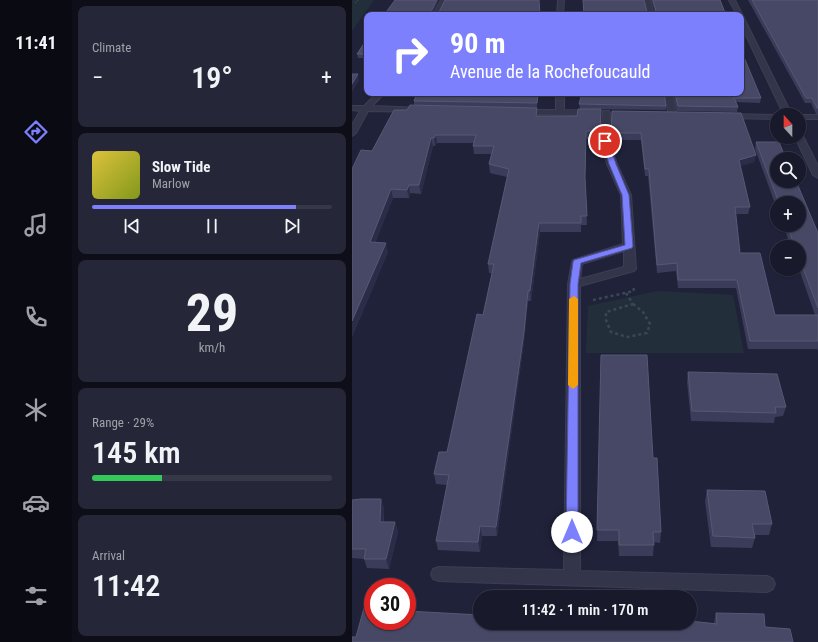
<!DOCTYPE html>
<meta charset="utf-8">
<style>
body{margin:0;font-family:"Roboto Condensed",sans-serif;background:#252738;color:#f1f3f6;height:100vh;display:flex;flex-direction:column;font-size:15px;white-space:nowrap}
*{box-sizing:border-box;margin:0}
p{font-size:13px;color:#9fa1a9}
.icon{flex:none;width:22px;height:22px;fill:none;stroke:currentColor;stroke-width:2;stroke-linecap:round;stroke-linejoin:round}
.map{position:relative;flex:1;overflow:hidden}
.drawer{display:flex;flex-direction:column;gap:6px;padding:6px;background:#0d0e18;width:280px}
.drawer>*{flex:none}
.guide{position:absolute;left:12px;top:12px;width:380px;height:84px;border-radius:8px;box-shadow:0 1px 3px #0004,0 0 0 1px #363848;background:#7c80fd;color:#fff;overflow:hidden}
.needle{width:26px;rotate:339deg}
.controls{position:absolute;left:418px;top:108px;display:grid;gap:8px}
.controls a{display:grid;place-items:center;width:36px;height:36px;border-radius:50%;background:#181a2c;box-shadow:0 1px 3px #0004,0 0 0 1px #363848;font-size:20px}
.speed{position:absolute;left:12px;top:578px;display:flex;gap:8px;font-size:20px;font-weight:700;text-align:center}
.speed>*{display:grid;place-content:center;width:52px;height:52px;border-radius:50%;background:#181a2c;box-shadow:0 1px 3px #0004,0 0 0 1px #363848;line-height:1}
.speed .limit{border:6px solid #d22;background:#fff;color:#111}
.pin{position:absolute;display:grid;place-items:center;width:34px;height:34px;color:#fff;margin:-17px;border:2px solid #fff;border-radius:50%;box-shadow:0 1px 4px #0007}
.me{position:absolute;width:44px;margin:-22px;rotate:0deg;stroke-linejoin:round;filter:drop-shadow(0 0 3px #0008)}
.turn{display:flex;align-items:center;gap:14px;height:84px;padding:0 20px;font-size:18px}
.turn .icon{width:52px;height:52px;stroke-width:2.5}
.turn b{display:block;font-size:28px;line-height:34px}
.big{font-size:30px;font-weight:600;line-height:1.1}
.drawer .tile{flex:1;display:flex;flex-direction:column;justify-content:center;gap:6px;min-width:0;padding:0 14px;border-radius:8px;background:#252738}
.drawer .dial{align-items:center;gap:0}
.dial b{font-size:52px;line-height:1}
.song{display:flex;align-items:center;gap:12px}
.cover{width:48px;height:48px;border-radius:6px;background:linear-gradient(135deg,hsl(50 70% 55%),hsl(70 70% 35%))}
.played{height:4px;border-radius:2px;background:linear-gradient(90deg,#7c80fd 85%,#363848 85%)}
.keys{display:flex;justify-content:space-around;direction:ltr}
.heat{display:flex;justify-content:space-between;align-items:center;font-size:22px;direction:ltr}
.charge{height:6px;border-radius:3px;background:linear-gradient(90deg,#34c759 29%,#363848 0)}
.trip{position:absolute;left:121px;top:590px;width:224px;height:40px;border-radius:20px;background:#181a2c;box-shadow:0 1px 3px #0004,0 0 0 1px #363848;font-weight:600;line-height:40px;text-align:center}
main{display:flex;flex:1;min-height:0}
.tabs{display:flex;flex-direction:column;width:72px;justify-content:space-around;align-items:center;background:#0a0a12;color:#9fa1a9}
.tabs .icon{width:28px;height:28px}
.tabs .selected{color:#7c80fd}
.tabs b{font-size:18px;color:#f1f3f6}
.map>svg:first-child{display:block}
.green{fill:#222f3b}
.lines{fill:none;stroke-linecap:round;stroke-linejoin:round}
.minor-casing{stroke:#3d3e54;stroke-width:2}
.path-far1{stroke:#3a4853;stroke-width:1.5;stroke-dasharray:1.5 1.5;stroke-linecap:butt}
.path{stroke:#3a4853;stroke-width:2.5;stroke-dasharray:3 3;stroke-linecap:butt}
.minor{fill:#33354a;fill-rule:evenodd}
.wall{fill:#3a3c59}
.shaded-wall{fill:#2a2c48}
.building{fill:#464865;stroke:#565874}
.route{fill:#7c80fd;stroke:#5153a4}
.slow{fill:#f59e0b}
</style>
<main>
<nav class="tabs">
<b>11:41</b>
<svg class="icon selected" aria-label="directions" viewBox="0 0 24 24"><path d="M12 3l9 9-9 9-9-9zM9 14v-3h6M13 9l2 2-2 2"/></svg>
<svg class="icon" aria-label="music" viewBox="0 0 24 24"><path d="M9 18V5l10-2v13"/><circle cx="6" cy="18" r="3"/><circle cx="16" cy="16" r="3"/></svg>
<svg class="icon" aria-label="phone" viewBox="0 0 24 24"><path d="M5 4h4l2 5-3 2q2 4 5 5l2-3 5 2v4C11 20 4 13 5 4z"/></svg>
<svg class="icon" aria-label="climate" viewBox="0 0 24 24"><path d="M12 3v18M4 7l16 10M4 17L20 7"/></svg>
<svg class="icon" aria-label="car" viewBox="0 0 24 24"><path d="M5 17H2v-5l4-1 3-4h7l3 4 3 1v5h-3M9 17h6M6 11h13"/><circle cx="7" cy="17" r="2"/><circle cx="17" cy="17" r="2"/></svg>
<svg class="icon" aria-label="filters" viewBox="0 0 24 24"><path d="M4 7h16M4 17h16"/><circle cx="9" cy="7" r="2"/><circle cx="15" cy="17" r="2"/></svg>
</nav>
<section class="drawer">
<div class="tile"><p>Climate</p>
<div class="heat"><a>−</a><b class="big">19°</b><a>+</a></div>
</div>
<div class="tile">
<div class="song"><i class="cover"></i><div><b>Slow Tide</b><p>Marlow</p></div></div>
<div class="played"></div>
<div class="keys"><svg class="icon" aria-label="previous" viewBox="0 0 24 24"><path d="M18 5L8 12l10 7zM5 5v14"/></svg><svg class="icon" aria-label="pause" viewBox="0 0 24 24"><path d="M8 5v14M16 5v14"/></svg><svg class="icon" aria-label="next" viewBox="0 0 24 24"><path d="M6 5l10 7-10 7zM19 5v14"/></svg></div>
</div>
<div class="tile dial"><b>29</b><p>km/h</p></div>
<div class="tile"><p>Range · 29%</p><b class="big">145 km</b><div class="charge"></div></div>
<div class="tile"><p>Arrival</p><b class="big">11:42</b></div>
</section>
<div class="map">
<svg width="466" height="642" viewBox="0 0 466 642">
<rect width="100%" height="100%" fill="#20223a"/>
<g class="green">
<path d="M0,0H22L0,31Z"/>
<path d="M305,291L381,295L392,353H234L236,306Z"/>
</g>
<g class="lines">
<g class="minor-casing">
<g id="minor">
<path d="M89,0H95L86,15H80Z"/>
<path d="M206,0H212L211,15H205Z"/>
<path d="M292,0H298L302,15H296Z"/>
<path d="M377,0H383L440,115H432L389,25V15H385Z"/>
<path d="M25,93H33L20,106L72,108L76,110L72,112L16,111L4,133L0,136V125L8,111L0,110V106H12Z"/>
<path d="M204,93H212V110L242,111L246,113L242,115L168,114L164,112L168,110H204Z"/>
<path d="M312,93H320L325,115L324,117H318L317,115Z"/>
<path d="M251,111H257L258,113L257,141L265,164L279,195L284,269L282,271L228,286V571L415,576L421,579L423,584L421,589L415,592L87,581L81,579L79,574L81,569L87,567L212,570L216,284L220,262L221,260L271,244L269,195L255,164L249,141ZM272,251V267L228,279L230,264Z"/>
<path d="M371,114H374L427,115H425V119L374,118L370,116Z"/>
<path d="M445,115H466V119H447V115Z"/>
<path d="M447,133L451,136L466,166V178L461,175L443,137H447Z"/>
</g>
</g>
<path class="path-far1" d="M3,3L6,0"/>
<g class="path">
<path d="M274,293L281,304"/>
<path d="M241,300L282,291L281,285"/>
<path d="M281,304L291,312L298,324L295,333L275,337L259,332L254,320V312Z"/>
</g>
<use href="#minor" class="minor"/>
</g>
<g class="wall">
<path d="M299,0H368L374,15H232L295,12H303Z"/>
<path d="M396,0H466V114H464L459,103H453Z"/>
<path d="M15,39V58H6L5,54Z"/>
<path d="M186,93L185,108L62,105V101Z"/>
<path d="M321,93H389L409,98L408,103L384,102L386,107L385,112L325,111Z"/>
<path d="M227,104L314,106V110L228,109Z"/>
<path d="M249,109L248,140L234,139L233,180L235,225H229V232H188L179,301H176L172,342L145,536H130L128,552L86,550L84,541L95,485L84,484L82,474L95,452L131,315L140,273H137L136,264L155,177L138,173L137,164L139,154H122L121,146L122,143H85L83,146H81L69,194L58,193L57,198H41L23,243L36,252L0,337L20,151L42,110L185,116H225Z"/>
<path d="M260,111L389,113L404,155L402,162L388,166L398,207L396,214H384L388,253H408L423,315H463L447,269V247H439L431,225H447V203H425V209L403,149L404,142H427L434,159H425V181H444L466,233V351L465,349H396L384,288H326L324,271L305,273L296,176H293L289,140H259Z"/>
<path d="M249,355L301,458L309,532L308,543L302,542L301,556H267L266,541H245Z"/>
<path d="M336,372L434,407L431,416L423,417L422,423L339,421L335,382Z"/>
<path d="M355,490L420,524L417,535H402L403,538L400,548L359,547L353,501Z"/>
<path d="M29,499L32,509V522H43L46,532L37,569L15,568L12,559L0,558V500Z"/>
<path d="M364,613L413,627L4,637L128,615L362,623Z"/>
</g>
<g class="shaded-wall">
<path d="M85,0H87L80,15L79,12Z"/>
<path d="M6,74L7,81L0,92V84Z"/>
<path d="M84,135L85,143L83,146L82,138Z"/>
<path d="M79,138L81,146L69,194L67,185Z"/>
<path d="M404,155L402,162L386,167L387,160Z"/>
<path d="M57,185L58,193L57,198L55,190Z"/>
<path d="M39,189L41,198L20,252L18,242Z"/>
<path d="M187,223L188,232L179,301L178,291Z"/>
<path d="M34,243L36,252L0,337V321Z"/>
<path d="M176,291V301L172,342L145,536L144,527Z"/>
<path d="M29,499L32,509L31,532L28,522Z"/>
<path d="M43,522L46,532L37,569L34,559Z"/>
<path d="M128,526L130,536L128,552L126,542Z"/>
</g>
<g class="building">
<path d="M43,0H85L79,12H87L93,0H187L188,15H32Z"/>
<path d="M231,0H292L295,12H302L304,11L301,0H368L374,15H232Z"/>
<path d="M400,0H466V108H465L460,98H454Z"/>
<path d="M15,39V54H5Z"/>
<path d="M389,50L409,98H382L386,107L326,106L323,93H389Z"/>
<path d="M0,74H6L0,84Z"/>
<path d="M65,93H186L185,103L62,101Z"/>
<path d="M230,93H312L314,106L227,104Z"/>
<path d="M58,105L185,108L184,116H225L226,109H249L248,131H234L233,177L235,216H229V223H187L178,291H176L172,332L144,527L128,526L126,542L84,541L97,475L82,474L87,452H95L125,314L131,315L142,264H136L157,169L137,164L142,146H121L124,135H84L82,138H79L67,185H57L55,190L39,189L18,242L34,243L0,321V169L9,150L20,151L42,110H55Z"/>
<path d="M260,111L389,113L404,155L387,160L398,207H383L388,253H408L423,315H466V341H398L385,280H326L325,263L305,265L297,169H293L289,133H259Z"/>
<path d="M404,142H427L434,159H425V181H444L466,233V308L447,257V247H443L435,225H447V203H427Z"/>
<path d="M249,355H295L301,458H305L309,532H301L302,545H267V530H245Z"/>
<path d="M336,372L425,374L434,407H423L424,413L340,411Z"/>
<path d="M355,490L413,491L420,524H400L403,538L361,536Z"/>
<path d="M9,499H29L28,522H43L34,559H12L14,549H0V500Z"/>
<path d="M12,608L21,609V621H55V611L128,615V623H338V621L365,624L364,613L412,614L413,627L438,629L441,642H0V637H4Z"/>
</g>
<path class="route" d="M253,139L256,141L264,164L277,195L281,246L280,248L229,263L226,284V532L224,535L220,537L216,535L214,532L218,284L221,262L222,260L273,245L270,195L257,164L250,141Z"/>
<path class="slow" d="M222,296L226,299V385L221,389L216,385L217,299Z"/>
</svg>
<div class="controls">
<a><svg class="needle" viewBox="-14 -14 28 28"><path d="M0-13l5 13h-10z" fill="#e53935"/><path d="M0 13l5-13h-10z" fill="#9fa1a9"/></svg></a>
<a><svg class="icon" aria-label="search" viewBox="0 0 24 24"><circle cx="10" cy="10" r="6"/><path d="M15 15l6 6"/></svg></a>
<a>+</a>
<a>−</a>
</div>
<div class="speed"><div class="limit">30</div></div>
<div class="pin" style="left:253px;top:141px;background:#d93025"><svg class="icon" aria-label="arrive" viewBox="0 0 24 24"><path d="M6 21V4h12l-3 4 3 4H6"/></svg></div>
<svg class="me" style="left:220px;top:532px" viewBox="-20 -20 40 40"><circle r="19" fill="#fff"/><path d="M0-13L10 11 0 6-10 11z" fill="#7c80fd"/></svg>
<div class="trip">11:42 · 1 min · 170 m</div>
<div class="guide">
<div class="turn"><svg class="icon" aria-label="right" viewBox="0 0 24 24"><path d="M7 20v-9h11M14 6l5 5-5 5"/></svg><div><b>90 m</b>Avenue de la Rochefoucauld</div></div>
</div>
</div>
</main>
